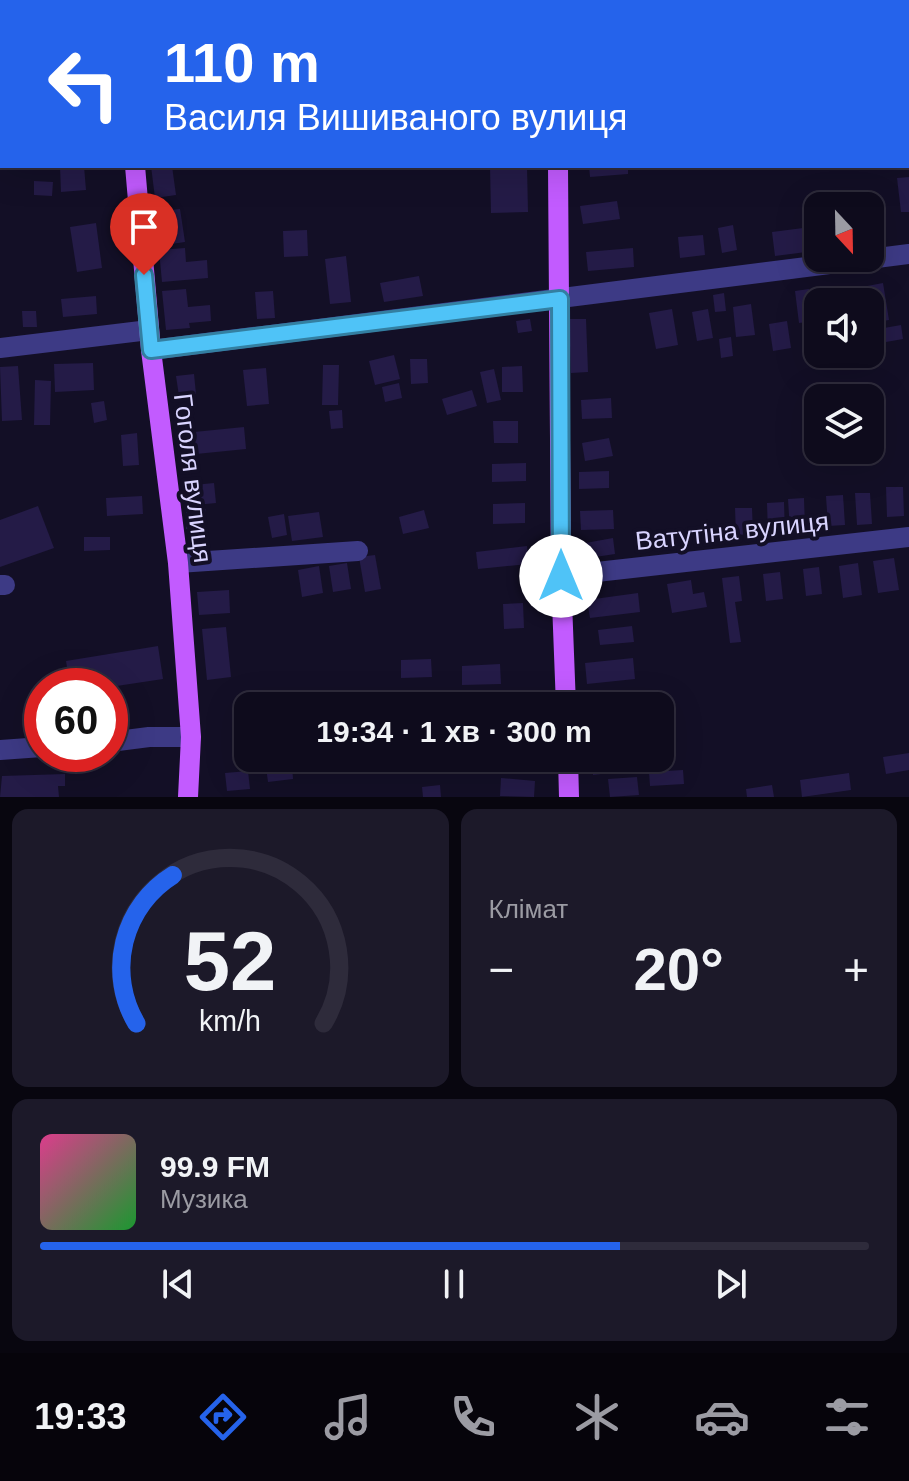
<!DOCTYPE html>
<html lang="uk">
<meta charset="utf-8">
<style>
body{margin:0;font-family:Arial,sans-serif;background:#1c1929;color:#f1f3f6;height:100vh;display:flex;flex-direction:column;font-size:30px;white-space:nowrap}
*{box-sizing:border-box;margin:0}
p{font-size:26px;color:#9b9ba3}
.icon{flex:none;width:44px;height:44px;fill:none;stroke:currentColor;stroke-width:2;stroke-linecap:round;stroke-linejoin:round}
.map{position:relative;height:797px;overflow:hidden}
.drawer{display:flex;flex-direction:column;gap:12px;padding:12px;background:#08060f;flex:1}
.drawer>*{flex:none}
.hud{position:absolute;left:0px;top:0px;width:910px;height:168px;box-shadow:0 8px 32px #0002,0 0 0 2px #2e2b3b;background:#2563eb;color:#fff;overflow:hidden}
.needle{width:52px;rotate:158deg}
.controls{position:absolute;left:804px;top:192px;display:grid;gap:16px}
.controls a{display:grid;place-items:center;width:80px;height:80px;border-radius:16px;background:#0e0b1c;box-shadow:0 8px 32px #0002,0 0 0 2px #2e2b3b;font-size:40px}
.speed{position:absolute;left:24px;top:668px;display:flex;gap:16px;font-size:40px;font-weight:700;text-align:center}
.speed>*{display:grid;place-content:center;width:104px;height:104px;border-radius:50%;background:#0e0b1c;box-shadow:0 8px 32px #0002,0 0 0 2px #2e2b3b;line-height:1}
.speed .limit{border:12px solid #d22;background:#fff;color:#111}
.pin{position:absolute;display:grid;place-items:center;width:68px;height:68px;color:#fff;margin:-82px -34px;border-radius:50% 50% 50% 0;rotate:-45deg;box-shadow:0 0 8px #0007}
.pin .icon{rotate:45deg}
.me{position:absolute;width:88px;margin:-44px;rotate:0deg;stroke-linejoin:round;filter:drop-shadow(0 0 6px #0008)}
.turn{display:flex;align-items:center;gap:28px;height:168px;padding:0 32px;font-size:36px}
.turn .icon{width:104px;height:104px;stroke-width:2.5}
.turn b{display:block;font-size:56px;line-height:68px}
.big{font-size:60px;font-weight:800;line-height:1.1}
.drawer .widget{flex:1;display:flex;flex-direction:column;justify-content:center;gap:12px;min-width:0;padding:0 28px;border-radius:16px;background:#1c1929}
.drawer .dial{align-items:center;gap:0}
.dial svg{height:208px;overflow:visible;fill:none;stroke:#2e2b3b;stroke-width:7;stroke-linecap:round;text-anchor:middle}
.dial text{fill:#f1f3f6;stroke:none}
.song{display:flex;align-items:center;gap:24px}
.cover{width:96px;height:96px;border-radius:12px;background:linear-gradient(135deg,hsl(330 70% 55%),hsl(130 70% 35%))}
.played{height:8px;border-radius:4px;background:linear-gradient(90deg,#2563eb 70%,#2e2b3b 70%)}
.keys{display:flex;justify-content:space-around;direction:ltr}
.heat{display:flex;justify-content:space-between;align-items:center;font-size:44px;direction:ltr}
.drawer .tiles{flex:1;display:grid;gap:12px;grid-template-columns:1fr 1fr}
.widget:last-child{grid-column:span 2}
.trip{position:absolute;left:234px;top:692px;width:440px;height:80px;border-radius:16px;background:#0e0b1c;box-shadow:0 8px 32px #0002,0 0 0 2px #2e2b3b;font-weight:800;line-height:80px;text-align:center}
.menu{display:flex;height:128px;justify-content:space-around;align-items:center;background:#06040b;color:#9b9ba3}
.menu .icon{width:56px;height:56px}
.menu .selected{color:#2563eb}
.menu b{font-size:36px;color:#f1f3f6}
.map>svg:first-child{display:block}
.building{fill:#241b47}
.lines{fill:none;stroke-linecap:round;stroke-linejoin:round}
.minor{stroke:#3d3a85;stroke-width:20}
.major{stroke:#c25bff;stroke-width:20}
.route-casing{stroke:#337fa1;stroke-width:20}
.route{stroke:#4fc3f7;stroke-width:14}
.labels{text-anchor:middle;stroke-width:8;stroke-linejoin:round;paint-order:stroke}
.street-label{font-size:26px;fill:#d9d4ff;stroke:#130f26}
</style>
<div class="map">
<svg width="909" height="797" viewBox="0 0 909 797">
<rect width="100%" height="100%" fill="#130f26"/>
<g class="building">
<path d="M60,166H84L86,190L61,192Z"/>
<path d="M151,166H172L176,195L155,198Z"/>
<path d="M490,166H527L528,212L491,213Z"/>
<path d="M589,166H628V174L590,177Z"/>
<path d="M909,177V212H901L897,178Z"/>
<path d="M34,181L53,182L52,196L34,195Z"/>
<path d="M828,199L829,206H818V228L813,229L809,202Z"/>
<path d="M617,201L620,219L583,224L580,206Z"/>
<path d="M180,209L185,242L164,245L159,211Z"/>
<path d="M883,221L885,238L870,240V223Z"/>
<path d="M96,223L102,268L77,272L70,227Z"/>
<path d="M733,225L737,250L722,253L718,228Z"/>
<path d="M811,227L814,251L775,256L772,232Z"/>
<path d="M307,230L308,256L284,257L283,231Z"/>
<path d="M703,235L705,255L680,258L678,237Z"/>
<path d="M185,248L186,262L207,260L208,278L162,282L159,250Z"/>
<path d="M633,248L634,267L588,271L586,252Z"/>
<path d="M346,256L351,302L330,304L325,259Z"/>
<path d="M419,276L423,296L384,302L380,283Z"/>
<path d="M883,283L889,320L870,323V302H865L862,287Z"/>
<path d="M186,289L188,307L210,305L211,321L189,323L190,328L166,330L162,291Z"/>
<path d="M809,289L814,321L799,323L795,291Z"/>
<path d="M273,291L275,318L257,319L255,292Z"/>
<path d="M724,293L726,311L715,312L713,295Z"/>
<path d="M96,296L97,314L63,317L61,299Z"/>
<path d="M751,304L755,335L736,337L733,307Z"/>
<path d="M672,309L678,345L656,349L649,313Z"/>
<path d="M708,309L713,338L697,341L692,312Z"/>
<path d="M22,311H36L37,327H23Z"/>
<path d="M530,319L532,331L518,333L516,321Z"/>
<path d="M569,319H586L588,372L571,373Z"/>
<path d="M787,321L791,348L773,351L769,324Z"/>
<path d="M901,325L903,339L886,342L884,328Z"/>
<path d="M731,337L733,356L721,358L719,339Z"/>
<path d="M394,355L400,379L375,385L369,361Z"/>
<path d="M410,359H427L428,383L411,384Z"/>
<path d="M93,363L94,390L55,392L54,364Z"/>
<path d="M323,365H339L338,405H322Z"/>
<path d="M18,366L22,420L2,421L0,367Z"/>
<path d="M522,366L523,392H502V367Z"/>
<path d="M266,368L269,404L247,406L243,370Z"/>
<path d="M494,369L501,400L487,403L480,372Z"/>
<path d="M194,374L196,394L179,396L176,376Z"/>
<path d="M35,380L51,381L50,425H34Z"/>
<path d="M399,383L402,398L385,402L382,387Z"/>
<path d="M472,390L477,406L447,415L442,399Z"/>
<path d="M611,398L612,418L582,419L581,400Z"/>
<path d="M104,401L107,420L94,423L91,403Z"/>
<path d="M342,410L343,428L331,429L329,411Z"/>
<path d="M493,421H518V443H494Z"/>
<path d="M244,427L246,449L186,455L184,433Z"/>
<path d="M137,433L139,465L123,466L121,435Z"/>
<path d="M609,438L613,456L585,461L582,443Z"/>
<path d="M526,463V481L492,482V464Z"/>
<path d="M609,471V488L579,489V472Z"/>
<path d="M214,483L216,503L186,506L184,486Z"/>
<path d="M886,487H903L904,516L887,517Z"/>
<path d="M855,493H870L872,524L857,525Z"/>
<path d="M843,495L845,525L828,526L826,496Z"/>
<path d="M142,496L143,514L107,516L106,498Z"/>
<path d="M804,498L805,530L790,531L788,499Z"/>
<path d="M784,502L785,535H768L767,503Z"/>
<path d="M525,503V523L493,524V504Z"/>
<path d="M38,506L54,548L0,567V520Z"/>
<path d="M735,508H752L753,534L736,535Z"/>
<rect x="186" y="509" width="20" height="20"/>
<path d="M424,510L429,528L403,534L399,517Z"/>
<path d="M613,510L614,529L581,530L580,511Z"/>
<path d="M319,512L323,537L292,541L288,516Z"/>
<path d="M284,514L287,535L272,538L268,517Z"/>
<path d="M84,537H110V550L84,551Z"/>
<path d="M613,538L615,554L582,559L580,544Z"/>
<path d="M527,546L529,564L478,569L476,552Z"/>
<path d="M375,555L381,589L365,592L359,557Z"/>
<path d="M894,558L899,590L878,593L873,561Z"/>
<path d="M347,563L351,589L333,592L329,566Z"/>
<path d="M858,563L862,595L843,598L839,566Z"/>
<path d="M319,566L323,593L302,597L298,570Z"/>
<path d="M819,567L822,594L806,596L803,569Z"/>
<path d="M780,572L783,599L766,601L763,574Z"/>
<path d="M739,576L742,601L735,602L741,642L730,643L722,578Z"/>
<path d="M691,580L693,594L704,592L707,607L672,613L667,584Z"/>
<path d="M229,590L230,613L199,615L197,592Z"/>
<path d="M638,593L640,612L590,618L587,600Z"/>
<path d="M523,603L524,628L504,629L503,604Z"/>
<path d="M632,626L634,642L600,645L598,630Z"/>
<path d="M226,627L231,677L207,680L202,629Z"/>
<path d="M158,646L163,679L110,687L70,686L66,661Z"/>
<path d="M633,658L635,679L587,684L585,663Z"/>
<path d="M431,659L432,677L401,678V660Z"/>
<path d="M500,664L501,684L462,685V666Z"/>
<path d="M298,694L300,706H253L252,701Z"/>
<path d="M625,694L627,706H598L597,699Z"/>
<path d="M909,753V770L886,774L883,757Z"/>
<path d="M271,758H309V761L272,765Z"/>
<path d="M592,758H608L609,773L593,775Z"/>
<path d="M292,765L293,779L268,782L266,767Z"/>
<path d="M683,770L684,784L650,786L649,772Z"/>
<path d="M248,771L250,789L227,791L225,773Z"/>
<path d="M849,773L851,790L802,797L800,780Z"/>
<path d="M65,774V786H58L59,797H0L2,776Z"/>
<path d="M637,777L639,795L610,797L608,779Z"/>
<path d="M501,778L535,781L534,797L500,796Z"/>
<path d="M440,785L441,797H423L422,787Z"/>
<path d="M772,785L774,797H747L746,789Z"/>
</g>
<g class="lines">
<g class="minor">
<path d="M0,348L149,330"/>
<path d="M151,350L909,254"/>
<path d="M178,563L358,551"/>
<path d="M561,576L909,537"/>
<path d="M0,585H5"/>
<path d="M110,742L149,737H191"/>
<path d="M0,750L42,747"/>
</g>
<g class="major">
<path d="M555,0V2"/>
<path d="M123,2V0"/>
<path d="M135,166L151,350L178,563L191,737L188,797"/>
<path d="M558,166L561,576L566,706"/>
<path d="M568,758L569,797"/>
</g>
</g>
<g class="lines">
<g class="route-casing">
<path id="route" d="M144,275L151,350L560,299L561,576"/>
</g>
<use href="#route" class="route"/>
</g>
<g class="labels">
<g class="street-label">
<text transform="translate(193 478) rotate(83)" y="9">Гоголя вулиця</text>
<text transform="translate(732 531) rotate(-6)" y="9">Ватутіна вулиця</text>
</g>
</g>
</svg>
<div class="controls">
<a><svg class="needle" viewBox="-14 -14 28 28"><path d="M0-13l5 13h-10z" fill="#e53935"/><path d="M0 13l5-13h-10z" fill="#9b9ba3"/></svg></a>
<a><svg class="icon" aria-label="sound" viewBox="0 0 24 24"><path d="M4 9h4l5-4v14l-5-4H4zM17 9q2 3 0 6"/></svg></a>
<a><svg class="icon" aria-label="layers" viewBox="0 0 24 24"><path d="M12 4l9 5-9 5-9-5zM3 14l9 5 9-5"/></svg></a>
</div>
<div class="speed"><div class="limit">60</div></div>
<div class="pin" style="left:144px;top:275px;background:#d93025"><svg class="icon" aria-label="arrive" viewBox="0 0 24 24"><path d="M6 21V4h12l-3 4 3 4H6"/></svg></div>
<svg class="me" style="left:561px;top:576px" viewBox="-20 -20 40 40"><circle r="19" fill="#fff"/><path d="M0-13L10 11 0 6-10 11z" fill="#4fc3f7"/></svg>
<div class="trip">19:34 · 1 хв · 300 m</div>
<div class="hud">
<div class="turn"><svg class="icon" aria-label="left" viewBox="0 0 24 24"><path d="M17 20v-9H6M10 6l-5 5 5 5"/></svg><div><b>110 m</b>Василя Вишиваного вулиця</div></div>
</div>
</div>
<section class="drawer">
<div class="tiles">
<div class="widget dial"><svg viewBox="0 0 100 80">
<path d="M14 69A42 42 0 1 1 86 69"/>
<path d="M14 69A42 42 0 0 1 28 12" stroke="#2563eb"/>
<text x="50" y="56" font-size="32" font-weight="700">52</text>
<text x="50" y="72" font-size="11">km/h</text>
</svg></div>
<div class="widget"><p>Клімат</p>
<div class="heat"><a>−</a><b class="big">20°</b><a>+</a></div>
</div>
<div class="widget">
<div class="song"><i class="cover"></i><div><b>99.9 FM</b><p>Музика</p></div></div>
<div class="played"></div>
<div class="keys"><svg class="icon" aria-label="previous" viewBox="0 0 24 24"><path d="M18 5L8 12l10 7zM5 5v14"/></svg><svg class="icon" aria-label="pause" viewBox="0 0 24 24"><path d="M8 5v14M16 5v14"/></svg><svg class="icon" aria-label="next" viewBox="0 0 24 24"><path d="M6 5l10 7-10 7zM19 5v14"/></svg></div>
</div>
</div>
</section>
<nav class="menu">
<b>19:33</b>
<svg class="icon selected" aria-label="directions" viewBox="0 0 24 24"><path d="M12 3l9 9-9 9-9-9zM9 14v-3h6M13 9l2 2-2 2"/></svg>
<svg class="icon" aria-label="music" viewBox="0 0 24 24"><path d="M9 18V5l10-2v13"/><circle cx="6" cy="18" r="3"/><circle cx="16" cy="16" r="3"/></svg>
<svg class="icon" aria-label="phone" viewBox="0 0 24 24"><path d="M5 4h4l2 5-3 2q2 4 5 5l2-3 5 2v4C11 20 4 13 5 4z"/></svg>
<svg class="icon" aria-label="climate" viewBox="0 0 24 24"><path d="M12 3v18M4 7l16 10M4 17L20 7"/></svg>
<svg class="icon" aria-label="car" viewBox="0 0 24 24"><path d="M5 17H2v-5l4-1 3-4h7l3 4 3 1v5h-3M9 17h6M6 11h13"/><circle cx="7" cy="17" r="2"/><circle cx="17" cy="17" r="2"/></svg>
<svg class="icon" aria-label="filters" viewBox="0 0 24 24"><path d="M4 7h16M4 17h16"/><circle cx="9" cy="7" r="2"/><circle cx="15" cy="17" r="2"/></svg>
</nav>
